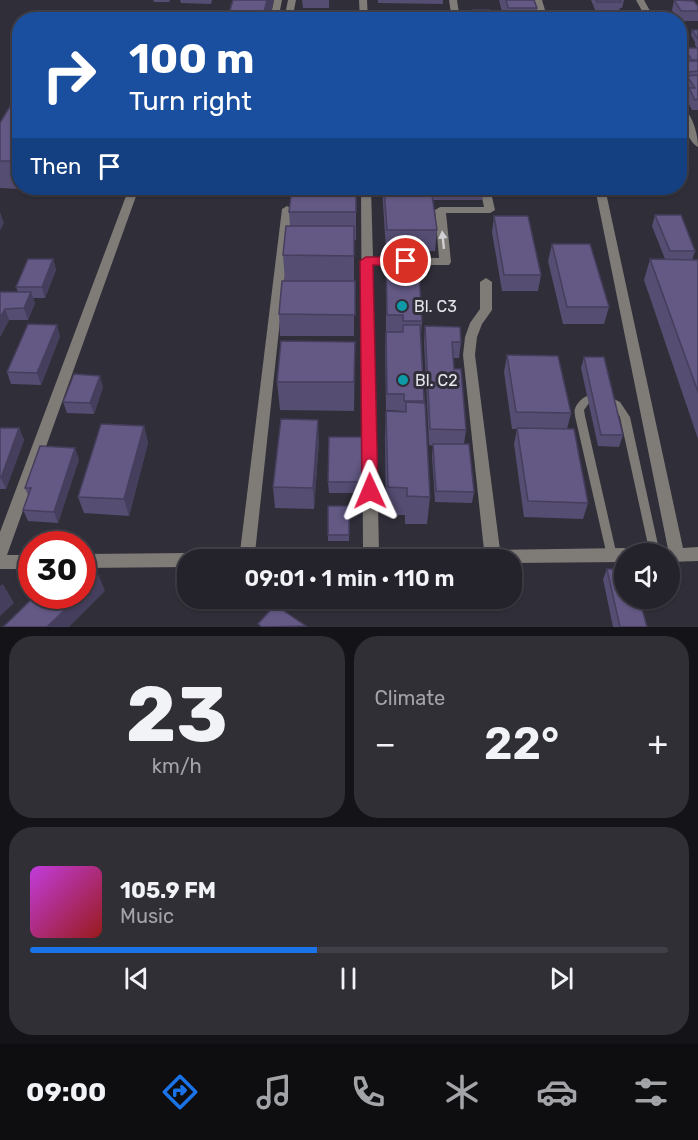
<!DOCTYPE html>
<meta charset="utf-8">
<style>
body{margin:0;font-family:Rubik,sans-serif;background:#302f36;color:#f1f3f6;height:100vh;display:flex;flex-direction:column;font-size:22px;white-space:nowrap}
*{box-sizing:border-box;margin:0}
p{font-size:20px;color:#a3a4a8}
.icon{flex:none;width:33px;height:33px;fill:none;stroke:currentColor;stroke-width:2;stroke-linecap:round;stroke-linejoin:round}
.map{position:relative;height:627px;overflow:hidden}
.side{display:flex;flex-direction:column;gap:9px;padding:9px;background:#141317;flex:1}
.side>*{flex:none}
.top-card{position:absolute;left:12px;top:12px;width:675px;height:183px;border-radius:24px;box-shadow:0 2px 4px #0004,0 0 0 2px #413f47;background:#1a4fa0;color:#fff;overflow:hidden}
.buttons{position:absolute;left:614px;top:543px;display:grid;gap:12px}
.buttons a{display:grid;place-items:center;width:66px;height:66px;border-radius:50%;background:#24222a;box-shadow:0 2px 4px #0004,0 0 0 2px #413f47;font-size:30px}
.speed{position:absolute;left:18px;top:531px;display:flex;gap:12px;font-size:30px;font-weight:700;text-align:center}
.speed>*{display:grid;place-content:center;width:78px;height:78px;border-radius:50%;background:#24222a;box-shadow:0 2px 4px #0004,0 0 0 2px #413f47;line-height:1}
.speed .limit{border:9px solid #d22;background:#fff;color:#111}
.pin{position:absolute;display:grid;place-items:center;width:51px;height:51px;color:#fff;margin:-26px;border:3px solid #fff;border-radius:50%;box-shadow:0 2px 6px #0007}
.me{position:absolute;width:66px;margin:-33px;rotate:359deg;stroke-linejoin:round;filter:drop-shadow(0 0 4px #0008)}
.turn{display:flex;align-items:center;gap:21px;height:126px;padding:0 18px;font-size:27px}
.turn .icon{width:78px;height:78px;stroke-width:2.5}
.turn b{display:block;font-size:42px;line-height:51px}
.then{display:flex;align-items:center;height:57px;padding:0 18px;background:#0003;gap:12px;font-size:22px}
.big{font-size:45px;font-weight:600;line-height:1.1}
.side .card{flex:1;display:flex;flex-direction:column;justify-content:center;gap:9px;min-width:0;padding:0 21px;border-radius:24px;background:#302f36}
.side .dial{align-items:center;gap:0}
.dial b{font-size:78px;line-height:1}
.song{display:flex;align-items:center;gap:18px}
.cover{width:72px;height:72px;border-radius:9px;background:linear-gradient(135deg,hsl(290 70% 55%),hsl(0 70% 35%))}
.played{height:6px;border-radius:3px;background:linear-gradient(90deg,#1a73e8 45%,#413f47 45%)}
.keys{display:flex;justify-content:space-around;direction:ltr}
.heat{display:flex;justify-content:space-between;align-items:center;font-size:33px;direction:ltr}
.side .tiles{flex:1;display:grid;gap:9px;grid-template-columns:1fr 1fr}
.card:last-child{grid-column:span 2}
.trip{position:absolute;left:177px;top:549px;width:345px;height:60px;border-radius:24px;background:#24222a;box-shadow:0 2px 4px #0004,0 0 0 2px #413f47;font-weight:600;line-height:60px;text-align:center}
.tabs{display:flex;height:96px;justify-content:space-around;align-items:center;background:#0e0e11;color:#a3a4a8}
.tabs .icon{width:42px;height:42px}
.tabs .current{color:#1a73e8}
.tabs b{font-size:27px;color:#f1f3f6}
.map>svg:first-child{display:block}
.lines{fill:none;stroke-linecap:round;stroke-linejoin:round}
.lane{fill:#7f7b77;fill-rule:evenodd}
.street{fill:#7f7b77;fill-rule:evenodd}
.wall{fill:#554d72}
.shaded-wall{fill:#453e5c}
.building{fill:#635984;stroke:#453e5c;stroke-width:1.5}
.oneway{fill:#d1cfd3}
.route{fill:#e11d48;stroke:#92132f;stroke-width:1.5}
.culture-dot{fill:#0f9aa8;stroke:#302e38;stroke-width:2}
.labels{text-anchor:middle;stroke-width:6;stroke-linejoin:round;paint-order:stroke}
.poi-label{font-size:16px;fill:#e5e4ea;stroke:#302e38;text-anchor:start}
</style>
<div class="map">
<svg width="698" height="627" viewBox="0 0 698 627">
<rect width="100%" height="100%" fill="#302e38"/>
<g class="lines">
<g class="lane">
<path d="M587,396L590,397L592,399L584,410L585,416L617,556L616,559L612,561L608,559L607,556L575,416C575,415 574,409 575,409C576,404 583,397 587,396Z"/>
<path d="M608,396L620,402L630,417L660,554H650L620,417L614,406L605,401L603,399L605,397Z"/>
</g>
<g class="street">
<path d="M274,0H282L278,20H270Z"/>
<path d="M288,0H296L292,20H284Z"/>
<path d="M359,0H367L368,20H360Z"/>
<path d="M449,0H457L460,20H452Z"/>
<path d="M534,0H542L548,20H540Z"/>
<path d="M636,0H644L655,20H647Z"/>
<path d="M680,105C692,112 698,134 698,147C687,141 679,117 680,105Z"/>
<path d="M129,188H139L7,555H32V569H0V532Z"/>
<path d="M361,188H371L373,257L439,258L435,210L440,207H484L480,188H490L495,210L490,213H446L451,262L449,265H373L379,551L484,550L463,355L465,337L470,323L480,309V282L486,278L492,282V310L482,324L477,337L475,355L500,550L624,548L629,550L631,554H624V562L512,563V560H239L282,209L287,206L292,209L255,553L363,552Z"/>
<path d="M595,188H605L683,548L698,547V561L670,562L669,554H663L668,549Z"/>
<path d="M188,553L193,555L196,560H188V567L82,568V554Z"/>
</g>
</g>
<g class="wall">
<path d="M153,0H170L169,2H154Z"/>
<path d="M180,0H212L211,4L181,3Z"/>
<path d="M302,0H329V8H303Z"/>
<path d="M378,0H443V4L378,3Z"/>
<path d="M499,0H534L537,8L535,20H504Z"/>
<path d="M591,0H624L622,8H620L619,11L632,20H599L600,12H596Z"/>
<path d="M674,0L698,6V21H680V20H677L672,10Z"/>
<path d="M473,10L493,20H472Z"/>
<path d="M692,30H698V110H692L686,99L688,92L684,86L685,82L680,72L682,61H683L682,58L684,48H697L695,45V42L691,35Z"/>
<path d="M0,123L19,189L0,188Z"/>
<path d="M356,188V240H354V336H280L279,314L285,281L283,255L290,226L289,212Z"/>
<path d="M382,188H484L482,200H433L437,230L435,251H386Z"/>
<path d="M655,215L695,251L692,260H698V439L644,280L650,259H665L652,226Z"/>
<path d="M494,216L541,275L538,291H502L492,232Z"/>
<path d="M552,244L609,307L604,324H563L548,261Z"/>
<path d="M53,259L56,270L45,298H33L35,303L28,320H9L0,337V292H18L16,287Z"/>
<path d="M386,263L422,321L421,335L430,497L427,524H405V515H386L385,439L386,411L403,412V411L386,410L385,349L386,332Z"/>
<path d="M425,326L461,342L459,358H453L454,369L466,430L464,444L474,492L472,503L435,502L432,456L433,446L429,445L424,343Z"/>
<path d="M60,336L41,385L11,384L7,372Z"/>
<path d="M355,342L354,411L280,410L277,382Z"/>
<path d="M507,355L571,413L567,429L588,503L583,519L524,517L514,444L517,429H512L504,372Z"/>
<path d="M584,357L623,435L619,447L598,446L581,368Z"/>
<path d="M103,387L94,414L67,413L63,402Z"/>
<path d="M144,426L148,443L129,516L84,513L78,497Z"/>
<path d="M0,428H19L24,440L6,489H0Z"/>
<path d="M319,441L314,509L275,508L273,487Z"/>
<path d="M79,459L58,523L28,521L23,510L28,495L25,488Z"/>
<path d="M328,482H367V493H329Z"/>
<rect x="328" y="506" width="21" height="35"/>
<path d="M607,569L647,627H613L603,579Z"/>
</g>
<g class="shaded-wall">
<path d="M267,0H274L269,20H262Z"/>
<path d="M20,145V187L19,189L10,161Z"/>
<path d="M0,212L4,223L0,231Z"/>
<path d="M53,259L56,270L45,298L42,287Z"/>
<path d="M31,292L35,303L28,320L24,308Z"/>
<path d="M5,309L9,320L0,337V318Z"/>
<path d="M57,325L60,336L41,385L37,373Z"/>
<path d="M100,376L103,387L94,414L90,403Z"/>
<path d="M318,420L319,441L314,509L313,488Z"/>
<path d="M144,426L148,443L129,516L124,499Z"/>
<path d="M19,428L24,440L6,489L1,478Z"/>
<path d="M75,448L79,459L58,523L54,512Z"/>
<path d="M99,576L105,591L69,627H47L79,596H82V592Z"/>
<path d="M3,584L14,603L0,616V586Z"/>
</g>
<g class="building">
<path d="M233,0H267L262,20H227Z"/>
<path d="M506,0H534L537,8H508Z"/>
<path d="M596,0H620L621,2H597Z"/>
<path d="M674,0L694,1L698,6V11H681Z"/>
<path d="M473,10H490L493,20H477V15H474Z"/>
<path d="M600,11H628L632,20H604Z"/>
<path d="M295,16L315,17L314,20H294Z"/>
<path d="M692,30H698V39Z"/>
<path d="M684,48H698V60H692Z"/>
<path d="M682,61H698V71L688,72Z"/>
<path d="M698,75V99L695,100L689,88H695L687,76Z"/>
<path d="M15,98H20V145L10,161H0V123Z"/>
<path d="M292,188H356V212H289Z"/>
<path d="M384,188H431L437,230H387Z"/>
<path d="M655,215H681L695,251H670Z"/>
<path d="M494,216H528L541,275H504Z"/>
<path d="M286,226H354V256L283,255Z"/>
<path d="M552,244H590L609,307H567Z"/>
<path d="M402,257H418L422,321H403V315H387L386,263H402Z"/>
<path d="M28,259H53L42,287H16Z"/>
<path d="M650,259L698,260V392Z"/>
<path d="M282,281H355V315L279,314Z"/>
<path d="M0,292H31L24,308L5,309L0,318Z"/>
<path d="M28,324L57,325L37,373L7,372Z"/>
<path d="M403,325H420L424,401H404V394H387L386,332H403Z"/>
<path d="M425,326L460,327L461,342H452L454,369H461L466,430L430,429Z"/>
<path d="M281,341L355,342L354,382H277Z"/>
<path d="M507,355L558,356L571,413L516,412Z"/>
<path d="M584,357H604L623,435H601Z"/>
<path d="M74,374L100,376L90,403L63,402Z"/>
<path d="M406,402L425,403L430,497L407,496V488L388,487L386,411L406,412Z"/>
<path d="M281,419L318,420L313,488L273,487Z"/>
<path d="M101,424L144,426L124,499L78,497Z"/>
<path d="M0,428H19L1,478H0Z"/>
<path d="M517,428L574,429L588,503L528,501Z"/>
<path d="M329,437H366L367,482H328Z"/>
<path d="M433,444H469L474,492L436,491Z"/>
<path d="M40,446L75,448L54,512L23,510L31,488H25Z"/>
<rect x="328" y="506" width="21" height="29"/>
<path d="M607,569H624V598H639L647,627H620Z"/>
<path d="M99,576L82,592V577Z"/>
<path d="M35,596H79L47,627H3Z"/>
<path d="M275,605L306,626L262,627L258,624Z"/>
</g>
<defs><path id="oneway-solid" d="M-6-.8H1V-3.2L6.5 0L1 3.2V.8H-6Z" transform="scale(1.5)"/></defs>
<use class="oneway" href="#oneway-solid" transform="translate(443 240) rotate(-96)"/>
<path class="route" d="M366,257H406L412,261L406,266L373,265L378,491L376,496L370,498L364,496L362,491L360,261Z"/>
<g class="culture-dot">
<circle cx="402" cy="306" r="6"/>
<circle cx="403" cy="380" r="6"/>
</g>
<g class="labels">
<g class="poi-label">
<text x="414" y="312">Bl. C3</text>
<text x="415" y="386">Bl. C2</text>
</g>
</g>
</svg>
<div class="buttons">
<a><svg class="icon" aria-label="sound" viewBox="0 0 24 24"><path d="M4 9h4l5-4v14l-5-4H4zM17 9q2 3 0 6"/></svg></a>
</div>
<div class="speed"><div class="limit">30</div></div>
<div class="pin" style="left:406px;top:261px;background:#d93025"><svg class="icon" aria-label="arrive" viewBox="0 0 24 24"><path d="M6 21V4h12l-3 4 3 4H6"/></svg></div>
<svg class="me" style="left:370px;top:491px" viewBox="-20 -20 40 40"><path d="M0-17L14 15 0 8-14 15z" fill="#e11d48" stroke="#fff" stroke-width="4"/></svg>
<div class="trip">09:01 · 1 min · 110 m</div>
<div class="top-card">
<div class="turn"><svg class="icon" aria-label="right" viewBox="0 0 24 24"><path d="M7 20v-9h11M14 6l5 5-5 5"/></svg><div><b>100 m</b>Turn right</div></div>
<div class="then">Then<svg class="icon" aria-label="arrive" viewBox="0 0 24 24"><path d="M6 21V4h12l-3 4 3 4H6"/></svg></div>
</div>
</div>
<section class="side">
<div class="tiles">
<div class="card dial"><b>23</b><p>km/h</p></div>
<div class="card"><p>Climate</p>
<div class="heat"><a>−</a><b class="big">22°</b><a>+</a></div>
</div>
<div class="card">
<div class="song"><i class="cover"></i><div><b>105.9 FM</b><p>Music</p></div></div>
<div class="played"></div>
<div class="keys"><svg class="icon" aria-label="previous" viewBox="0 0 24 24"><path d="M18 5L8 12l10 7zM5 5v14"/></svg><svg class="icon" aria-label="pause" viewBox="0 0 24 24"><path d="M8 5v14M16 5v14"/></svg><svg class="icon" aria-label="next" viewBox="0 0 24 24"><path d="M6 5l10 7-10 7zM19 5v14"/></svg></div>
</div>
</div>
</section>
<nav class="tabs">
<b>09:00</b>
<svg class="icon current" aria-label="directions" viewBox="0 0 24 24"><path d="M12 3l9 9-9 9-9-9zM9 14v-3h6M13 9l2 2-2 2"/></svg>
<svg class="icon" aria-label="music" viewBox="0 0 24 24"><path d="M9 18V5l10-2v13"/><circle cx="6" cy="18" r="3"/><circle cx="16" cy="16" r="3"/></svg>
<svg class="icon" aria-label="phone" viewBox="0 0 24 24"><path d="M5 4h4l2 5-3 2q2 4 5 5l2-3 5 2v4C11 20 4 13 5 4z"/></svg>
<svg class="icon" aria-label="climate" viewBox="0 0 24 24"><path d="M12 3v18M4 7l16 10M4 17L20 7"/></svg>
<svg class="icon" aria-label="car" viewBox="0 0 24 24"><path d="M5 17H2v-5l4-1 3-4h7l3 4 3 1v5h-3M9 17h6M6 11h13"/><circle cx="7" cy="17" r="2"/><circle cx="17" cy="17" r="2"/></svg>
<svg class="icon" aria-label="filters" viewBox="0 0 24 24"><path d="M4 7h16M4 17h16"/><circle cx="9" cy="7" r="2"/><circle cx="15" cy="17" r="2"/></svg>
</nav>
